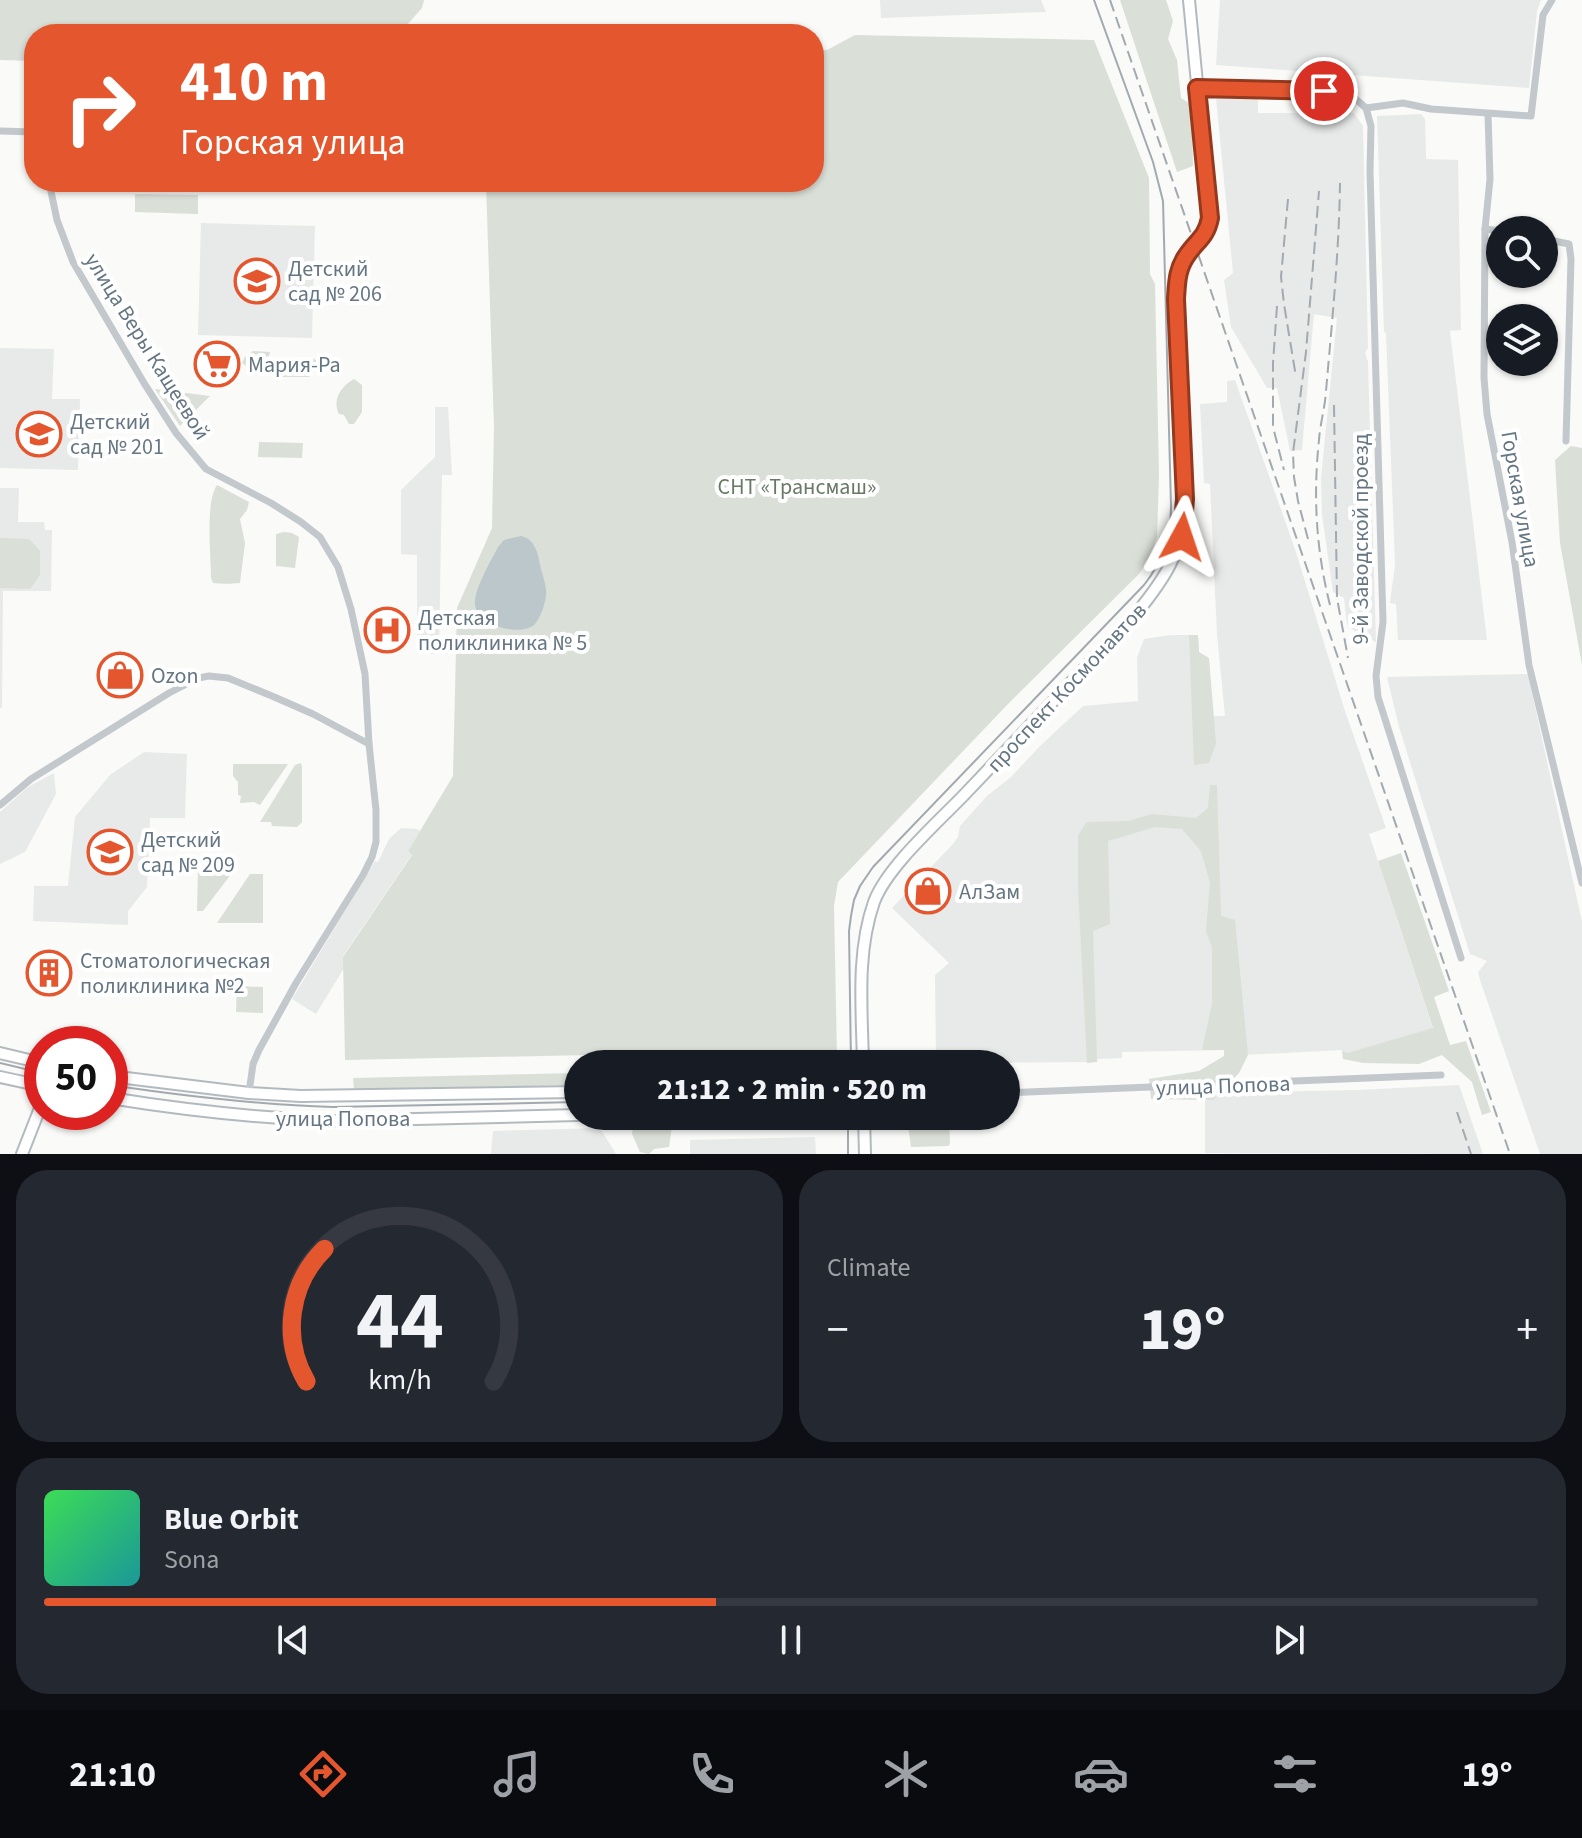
<!DOCTYPE html>
<meta charset="utf-8">
<style>
body{margin:0;font-family:"Source Sans 3",sans-serif;background:#242831;color:#f1f3f6;height:100vh;display:flex;flex-direction:column;font-size:30px;white-space:nowrap}
*{box-sizing:border-box;margin:0}
p{font-size:26px;color:#9ea1a6}
.icon{flex:none;width:44px;height:44px;fill:none;stroke:currentColor;stroke-width:2;stroke-linecap:round;stroke-linejoin:round}
.map{position:relative;height:1154px;overflow:hidden}
.sheet{display:flex;flex-direction:column;gap:16px;padding:16px;background:#0d0f14;flex:1}
.sheet>*{flex:none}
.guide{position:absolute;left:24px;top:24px;width:800px;height:168px;border-radius:32px;box-shadow:0 2px 6px #0004;background:#e4572e;color:#fff;overflow:hidden}
.controls{position:absolute;left:1486px;top:216px;display:grid;gap:16px}
.controls a{display:grid;place-items:center;width:72px;height:72px;border-radius:50%;background:#171b24;box-shadow:0 2px 6px #0004;font-size:40px}
.speed{position:absolute;left:24px;top:1026px;display:flex;gap:16px;font-size:40px;font-weight:700;text-align:center}
.speed>*{display:grid;place-content:center;width:104px;height:104px;border-radius:50%;background:#171b24;box-shadow:0 2px 6px #0004;line-height:1}
.speed .limit{border:12px solid #d22;background:#fff;color:#111}
.pin{position:absolute;display:grid;place-items:center;width:68px;height:68px;color:#fff;margin:-34px;border:4px solid #fff;border-radius:50%;box-shadow:0 2px 8px #0007}
.me{position:absolute;width:88px;margin:-44px;rotate:5deg;stroke-linejoin:round;filter:drop-shadow(0 0 6px #0008)}
.turn{display:flex;align-items:center;gap:28px;height:168px;padding:0 24px;font-size:36px}
.turn .icon{width:104px;height:104px;stroke-width:2.5}
.turn b{display:block;font-size:56px;line-height:68px}
.big{font-size:60px;font-weight:800;line-height:1.1}
.sheet .card{flex:1;display:flex;flex-direction:column;justify-content:center;gap:12px;min-width:0;padding:0 28px;border-radius:32px;background:#242831}
.sheet .dial{align-items:center;gap:0}
.dial svg{height:208px;overflow:visible;fill:none;stroke:#363941;stroke-width:7;stroke-linecap:round;text-anchor:middle}
.dial text{fill:#f1f3f6;stroke:none}
.song{display:flex;align-items:center;gap:24px}
.cover{width:96px;height:96px;border-radius:12px;background:linear-gradient(135deg,hsl(130 70% 55%),hsl(180 70% 35%))}
.played{height:8px;border-radius:4px;background:linear-gradient(90deg,#e4572e 45%,#363941 45%)}
.keys{display:flex;justify-content:space-around;direction:ltr}
.heat{display:flex;justify-content:space-between;align-items:center;font-size:44px;direction:ltr}
.sheet .tiles{flex:1;display:grid;gap:16px;grid-template-columns:1fr 1fr}
.card:last-child{grid-column:span 2}
.trip{position:absolute;left:564px;top:1050px;width:456px;height:80px;border-radius:40px;background:#171b24;box-shadow:0 2px 6px #0004;font-weight:800;line-height:80px;text-align:center}
.menu{display:flex;height:128px;justify-content:space-around;align-items:center;background:#090b0e;color:#9ea1a6}
.menu .icon{width:56px;height:56px}
.menu .selected{color:#e4572e}
.menu b{font-size:36px;color:#f1f3f6}
.map>svg:first-child{display:block}
.built{fill:#e8e9e9}
.green{fill:#dadfd7}
.water{fill:#bbc7cb}
.lines{fill:none;stroke-linecap:round;stroke-linejoin:round}
.secondary-casing{stroke:#b3babf;stroke-width:14}
.street{stroke:#c3c8cc;stroke-width:7}
.secondary{stroke:#fff;stroke-width:10}
.tram{stroke:#a2aab0;stroke-width:2}
.rail{stroke:#a2aab0;stroke-width:2;stroke-dasharray:12 6;stroke-linecap:butt}
.route-casing{stroke:#94391e;stroke-width:20}
.route{stroke:#e4572e;stroke-width:14}
.labels{text-anchor:middle;stroke-width:8;stroke-linejoin:round;paint-order:stroke}
.poi-label{font-size:22px;fill:#657683;stroke:#fff;text-anchor:start}
.street-label{font-size:22px;fill:#657683;stroke:#fff}
.park-label{font-size:22px;fill:#687a64;stroke:#fff}
</style>
<div class="map">
<svg width="1582" height="1154" viewBox="0 0 1582 1154">
<rect width="100%" height="100%" fill="#fafaf8"/>
<g class="built">
<path d="M880,0H1041L1046,12L881,18Z"/>
<path d="M1220,0H1541L1537,11L1529,88L1216,65Z"/>
<path d="M1216,98H1258V113H1354L1363,126L1368,348L1365,353L1368,362L1376,642L1361,636L1347,625L1344,598L1333,592L1322,515L1321,478L1337,318L1314,314L1302,450L1290,451L1277,388H1267L1231,327L1224,280L1233,273Z"/>
<path d="M1421,114L1425,119L1426,159L1458,160L1461,330L1450,331L1487,640H1398L1396,604L1390,603L1395,564L1386,333L1384,332L1377,116Z"/>
<path d="M201,223L315,226L312,338L198,335Z"/>
<path d="M0,348L54,349L52,399H80L78,470L0,468Z"/>
<path d="M1235,380L1295,549L1345,711L1386,828L1369,834L1433,1029L1347,1053L1342,1050L1224,1056V1050L1122,1052V1058L1098,1059L1097,1062L936,1063L935,975L949,963L892,908L953,844L958,837L960,826L987,796L1011,777L1040,746L1083,706L1138,701L1137,658L1144,639L1170,635H1198L1203,716H1225L1217,635L1210,484L1204,483L1200,404L1227,402V381Z"/>
<path d="M435,407H448L452,475H442L439,654H417V555L401,554V490L435,457Z"/>
<path d="M0,488H19L18,522H44L45,530H52L51,591H3L2,708H0Z"/>
<path d="M1528,674L1582,922V1154H1540L1480,980L1478,972L1487,961L1470,954L1399,727L1387,677Z"/>
<path d="M144,752L187,754L185,818H150L147,887L128,911V925L33,921L34,886H68L75,817L110,775Z"/>
<path d="M54,773L56,794L25,852L0,864V812L28,787Z"/>
<path d="M401,828L417,829L420,831L408,851L412,854L343,956L344,968L316,1014L292,999L375,861L378,862L389,839Z"/>
<path d="M1459,1085L1483,1154L1205,1153V1093L1357,1090Z"/>
<path d="M600,1128L616,1154H491L493,1131Z"/>
<path d="M815,1137L816,1154H690V1140Z"/>
</g>
<g class="green">
<path d="M0,0H424L422,8L399,34H34V61L0,60Z"/>
<path d="M1120,0H1166L1173,21L1168,39L1177,60L1181,98L1192,105L1193,166L1177,172Z"/>
<path d="M855,35L1094,40L1149,178L1150,274L1155,284L1159,475L1157,537L1149,559L1139,574L1008,704L838,882L834,906L837,1058L706,1059L636,1054L345,1060L343,957L412,855L408,851L453,776L457,608L492,528L494,427L486,182H814V50H827Z"/>
<path d="M135,194L198,195V214L135,212Z"/>
<path d="M253,351L270,352L269,356L264,358V360H295L308,357L316,360V369L309,377H282L256,374L254,371L242,363L245,357Z"/>
<path d="M354,379L362,385V412L354,424H349L344,415L339,414C332,400 341,386 354,379Z"/>
<path d="M155,389L210,396L180,426Z"/>
<path d="M259,442L303,443L302,458L258,457Z"/>
<path d="M1571,446L1582,448V665L1560,543L1555,460Z"/>
<path d="M217,485L249,502L247,510L240,519L245,543L240,583C230,584 222,584 213,583L211,578C211,555 205,503 217,485Z"/>
<path d="M284,532L292,533L299,537L295,568L276,566V534Z"/>
<path d="M0,538L29,539L40,551V575L30,589L0,588Z"/>
<path d="M1189,635H1198L1199,652L1209,658L1216,743L1209,763L1194,765Z"/>
<path d="M301,763L302,767V822L297,827L272,826L271,822H260L295,765Z"/>
<path d="M233,764H288L260,805L254,802L240,803L241,796L238,795V782L233,776Z"/>
<path d="M1210,785H1217L1221,916L1235,920L1248,1055L1239,1073L1213,1100L1151,1099L1149,1079L1199,1071L1224,1056V1050H1202L1212,1004V948L1206,931L1210,883L1201,851L1182,829L1155,827L1108,841L1110,924L1093,931L1097,1062L1087,1063L1078,888V835L1087,822L1129,821L1151,814L1196,818L1208,808Z"/>
<path d="M1401,853L1449,991L1434,997L1450,1045L1466,1041L1491,1112L1482,1115L1472,1082L1442,1055L1419,1064L1363,1063L1343,1059L1342,1050L1347,1053L1433,1028L1378,861Z"/>
<path d="M198,867L235,869L203,911H197Z"/>
<path d="M250,874H263V923H217Z"/>
<path d="M237,986L263,987V1013L236,1012Z"/>
<path d="M578,1073V1085L354,1090L353,1078Z"/>
<path d="M889,1116H949L950,1144L948,1146L911,1147L908,1125L889,1126Z"/>
<path d="M673,1119L669,1147L654,1149L649,1154L640,1152L632,1134L634,1121Z"/>
</g>
<path class="water" d="M521,536C535,539 538,553 540,565C542,574 547,586 546,595C545,604 541,617 535,624C521,638 476,625 475,604C474,589 491,561 498,547L504,540Z"/>
<g class="lines">
<g class="secondary-casing">
<g id="secondary">
<path d="M0,1053L42,1063"/>
<path d="M863,1064C862,1010 856,953 874,902C887,867 937,823 964,795C1021,735 1078,675 1135,615C1168,575 1183,551 1185,499L1176,299C1177,284 1177,268 1187,255C1197,240 1206,238 1210,218L1189,0"/>
<path d="M110,1076L249,1093L301,1096L578,1092"/>
<path d="M0,1077L42,1086"/>
<path d="M110,1098C184,1110 258,1118 333,1121L578,1115"/>
<path d="M864,1116L865,1154"/>
<path d="M22,1154L42,1103"/>
</g>
</g>
<g class="street">
<path d="M1197,88L1342,91L1351,95L1366,108"/>
<path d="M1366,108L1371,126L1370,172L1383,622L1376,676L1378,697L1461,958"/>
<path d="M1366,108L1403,103L1431,109L1531,116L1543,15L1552,0"/>
<path d="M1488,114L1490,179L1485,229L1484,378L1487,414L1512,542L1529,665L1582,883"/>
<path d="M0,131L34,132"/>
<path d="M49,182L57,220L73,262L144,383L176,433L206,469L271,503L301,522L320,537L338,567L351,609L365,674L369,744L376,810V842L372,857L363,875L296,983L259,1050L253,1064L249,1093"/>
<path d="M1485,229L1500,231"/>
<path d="M1544,239L1569,244L1571,259L1566,441"/>
<path d="M0,805L31,779L169,693L198,678L209,676L228,678L272,696L313,714L369,744"/>
<path d="M1006,1093L1441,1075"/>
</g>
<use href="#secondary" class="secondary"/>
<g class="tram">
<path d="M0,1063L42,1073"/>
<path d="M851,1064L849,931L851,916L854,900L860,886L873,867L1144,585C1163,561 1171,537 1171,506L1163,201L1153,162L1094,0"/>
<path d="M110,1085C184,1096 258,1105 333,1107L578,1102"/>
<path d="M848,1116V1154"/>
</g>
<g class="rail">
<path d="M1110,0L1510,1154"/>
<path d="M1288,199L1281,277L1284,304L1296,377"/>
<path d="M1277,306L1273,363V427L1284,470"/>
<path d="M1334,405L1337,598L1348,658"/>
<path d="M1308,539L1298,501L1294,477L1293,453L1306,352L1319,191"/>
<path d="M1330,605C1316,550 1313,496 1319,440C1320,424 1325,408 1326,391C1332,322 1339,253 1340,183"/>
<path d="M1457,1112L1471,1154"/>
</g>
</g>
<g class="lines">
<g class="route-casing">
<path id="route" d="M1182,537L1185,499L1176,299C1177,283 1177,269 1187,255C1197,240 1206,238 1210,218L1197,88L1324,91"/>
</g>
<use href="#route" class="route"/>
</g>
<defs>
<g id="school-ring" transform="scale(2.3)"><circle r="9.5" fill="#fff" stroke="#e4572e" stroke-width="1.5"/><path d="M0-5L7-2L0 1L-7-2ZM-4 1L0 2.5L4 1V4Q0 6-4 4Z" fill="#e4572e"/></g>
<g id="supermarket-ring" transform="scale(2.3)"><circle r="9.5" fill="#fff" stroke="#e4572e" stroke-width="1.5"/><path d="M-6-5.5h2.5l.6 2H6L4.5 2H-2.5L-4.4-4H-6ZM-1.5 3.2a1.3 1.3 0 1 0 .1 0ZM3 3.2a1.3 1.3 0 1 0 .1 0Z" fill="#e4572e"/></g>
<g id="hospital-ring" transform="scale(2.3)"><circle r="9.5" fill="#fff" stroke="#e4572e" stroke-width="1.5"/><path d="M-5-5h3v3.5h4V-5h3V5h-3V1.5h-4V5h-3Z" fill="#e4572e"/></g>
<g id="shop-ring" transform="scale(2.3)"><circle r="9.5" fill="#fff" stroke="#e4572e" stroke-width="1.5"/><path d="M-5-2.5h2.3a2.7 3.5 0 0 1 5.4 0H5L5.5 6h-11ZM-1.5-2.5h3a1.5 2.3 0 0 0-3 0Z" fill="#e4572e"/></g>
<g id="building-ring" transform="scale(2.3)"><circle r="9.5" fill="#fff" stroke="#e4572e" stroke-width="1.5"/><path d="M-4-6H4V6H1V3H-1V6H-4ZM-2.5-4.3h1.7v1.8h-1.7ZM.8-4.3h1.7v1.8H.8ZM-2.5-1h1.7V.8h-1.7ZM.8-1h1.7V.8H.8Z" fill="#e4572e"/></g>
</defs>
<g fill-rule="evenodd">
<use href="#school-ring" x="257" y="281"/>
<use href="#supermarket-ring" x="217" y="364"/>
<use href="#school-ring" x="39" y="434"/>
<use href="#hospital-ring" x="387" y="630"/>
<use href="#shop-ring" x="120" y="675"/>
<use href="#school-ring" x="110" y="852"/>
<use href="#shop-ring" x="928" y="891"/>
<use href="#building-ring" x="49" y="973"/>
</g>
<g class="labels">
<g class="poi-label">
<text x="288" y="276">Детский<tspan x="288" dy="25">сад № 206</tspan></text>
<text x="248" y="372">Мария-Ра</text>
<text x="70" y="429">Детский<tspan x="70" dy="25">сад № 201</tspan></text>
<text x="418" y="625">Детская<tspan x="418" dy="25">поликлиника № 5</tspan></text>
<text x="151" y="683">Ozon</text>
<text x="141" y="847">Детский<tspan x="141" dy="25">сад № 209</tspan></text>
<text x="959" y="899">АлЗам</text>
<text x="80" y="968">Стоматологическая<tspan x="80" dy="25">поликлиника №2</tspan></text>
</g>
<g class="street-label">
<text transform="translate(148 346) rotate(58)" y="8">улица Веры Кащеевой</text>
<text transform="translate(1521 499) rotate(80)" y="8">Горская улица</text>
<text transform="translate(1360 539) rotate(-90)" y="8">9-й Заводской проезд</text>
<text transform="translate(1066 687) rotate(-47)" y="8">проспект Космонавтов</text>
<text transform="translate(1223 1085) rotate(-2)" y="8">улица Попова</text>
<text x="343" y="1126">улица Попова</text>
</g>
<g class="park-label">
<text x="797" y="494">СНТ «Трансмаш»</text>
</g>
</g>
</svg>
<div class="controls">
<a><svg class="icon" aria-label="search" viewBox="0 0 24 24"><circle cx="10" cy="10" r="6"/><path d="M15 15l6 6"/></svg></a>
<a><svg class="icon" aria-label="layers" viewBox="0 0 24 24"><path d="M12 4l9 5-9 5-9-5zM3 14l9 5 9-5"/></svg></a>
</div>
<div class="speed"><div class="limit">50</div></div>
<div class="pin" style="left:1324px;top:91px;background:#d93025"><svg class="icon" aria-label="arrive" viewBox="0 0 24 24"><path d="M6 21V4h12l-3 4 3 4H6"/></svg></div>
<svg class="me" style="left:1182px;top:537px" viewBox="-20 -20 40 40"><path d="M0-17L14 15 0 8-14 15z" fill="#e4572e" stroke="#fff" stroke-width="4"/></svg>
<div class="trip">21:12 · 2 min · 520 m</div>
<div class="guide">
<div class="turn"><svg class="icon" aria-label="right" viewBox="0 0 24 24"><path d="M7 20v-9h11M14 6l5 5-5 5"/></svg><div><b>410 m</b>Горская улица</div></div>
</div>
</div>
<section class="sheet">
<div class="tiles">
<div class="card dial"><svg viewBox="0 0 100 80">
<path d="M14 69A42 42 0 1 1 86 69"/>
<path d="M14 69A42 42 0 0 1 21 18" stroke="#e4572e"/>
<text x="50" y="56" font-size="32" font-weight="700">44</text>
<text x="50" y="72" font-size="11">km/h</text>
</svg></div>
<div class="card"><p>Climate</p>
<div class="heat"><a>−</a><b class="big">19°</b><a>+</a></div>
</div>
<div class="card">
<div class="song"><i class="cover"></i><div><b>Blue Orbit</b><p>Sona</p></div></div>
<div class="played"></div>
<div class="keys"><svg class="icon" aria-label="previous" viewBox="0 0 24 24"><path d="M18 5L8 12l10 7zM5 5v14"/></svg><svg class="icon" aria-label="pause" viewBox="0 0 24 24"><path d="M8 5v14M16 5v14"/></svg><svg class="icon" aria-label="next" viewBox="0 0 24 24"><path d="M6 5l10 7-10 7zM19 5v14"/></svg></div>
</div>
</div>
</section>
<nav class="menu">
<b>21:10</b>
<svg class="icon selected" aria-label="directions" viewBox="0 0 24 24"><path d="M12 3l9 9-9 9-9-9zM9 14v-3h6M13 9l2 2-2 2"/></svg>
<svg class="icon" aria-label="music" viewBox="0 0 24 24"><path d="M9 18V5l10-2v13"/><circle cx="6" cy="18" r="3"/><circle cx="16" cy="16" r="3"/></svg>
<svg class="icon" aria-label="phone" viewBox="0 0 24 24"><path d="M5 4h4l2 5-3 2q2 4 5 5l2-3 5 2v4C11 20 4 13 5 4z"/></svg>
<svg class="icon" aria-label="climate" viewBox="0 0 24 24"><path d="M12 3v18M4 7l16 10M4 17L20 7"/></svg>
<svg class="icon" aria-label="car" viewBox="0 0 24 24"><path d="M5 17H2v-5l4-1 3-4h7l3 4 3 1v5h-3M9 17h6M6 11h13"/><circle cx="7" cy="17" r="2"/><circle cx="17" cy="17" r="2"/></svg>
<svg class="icon" aria-label="filters" viewBox="0 0 24 24"><path d="M4 7h16M4 17h16"/><circle cx="9" cy="7" r="2"/><circle cx="15" cy="17" r="2"/></svg>
<b>19°</b>
</nav>
